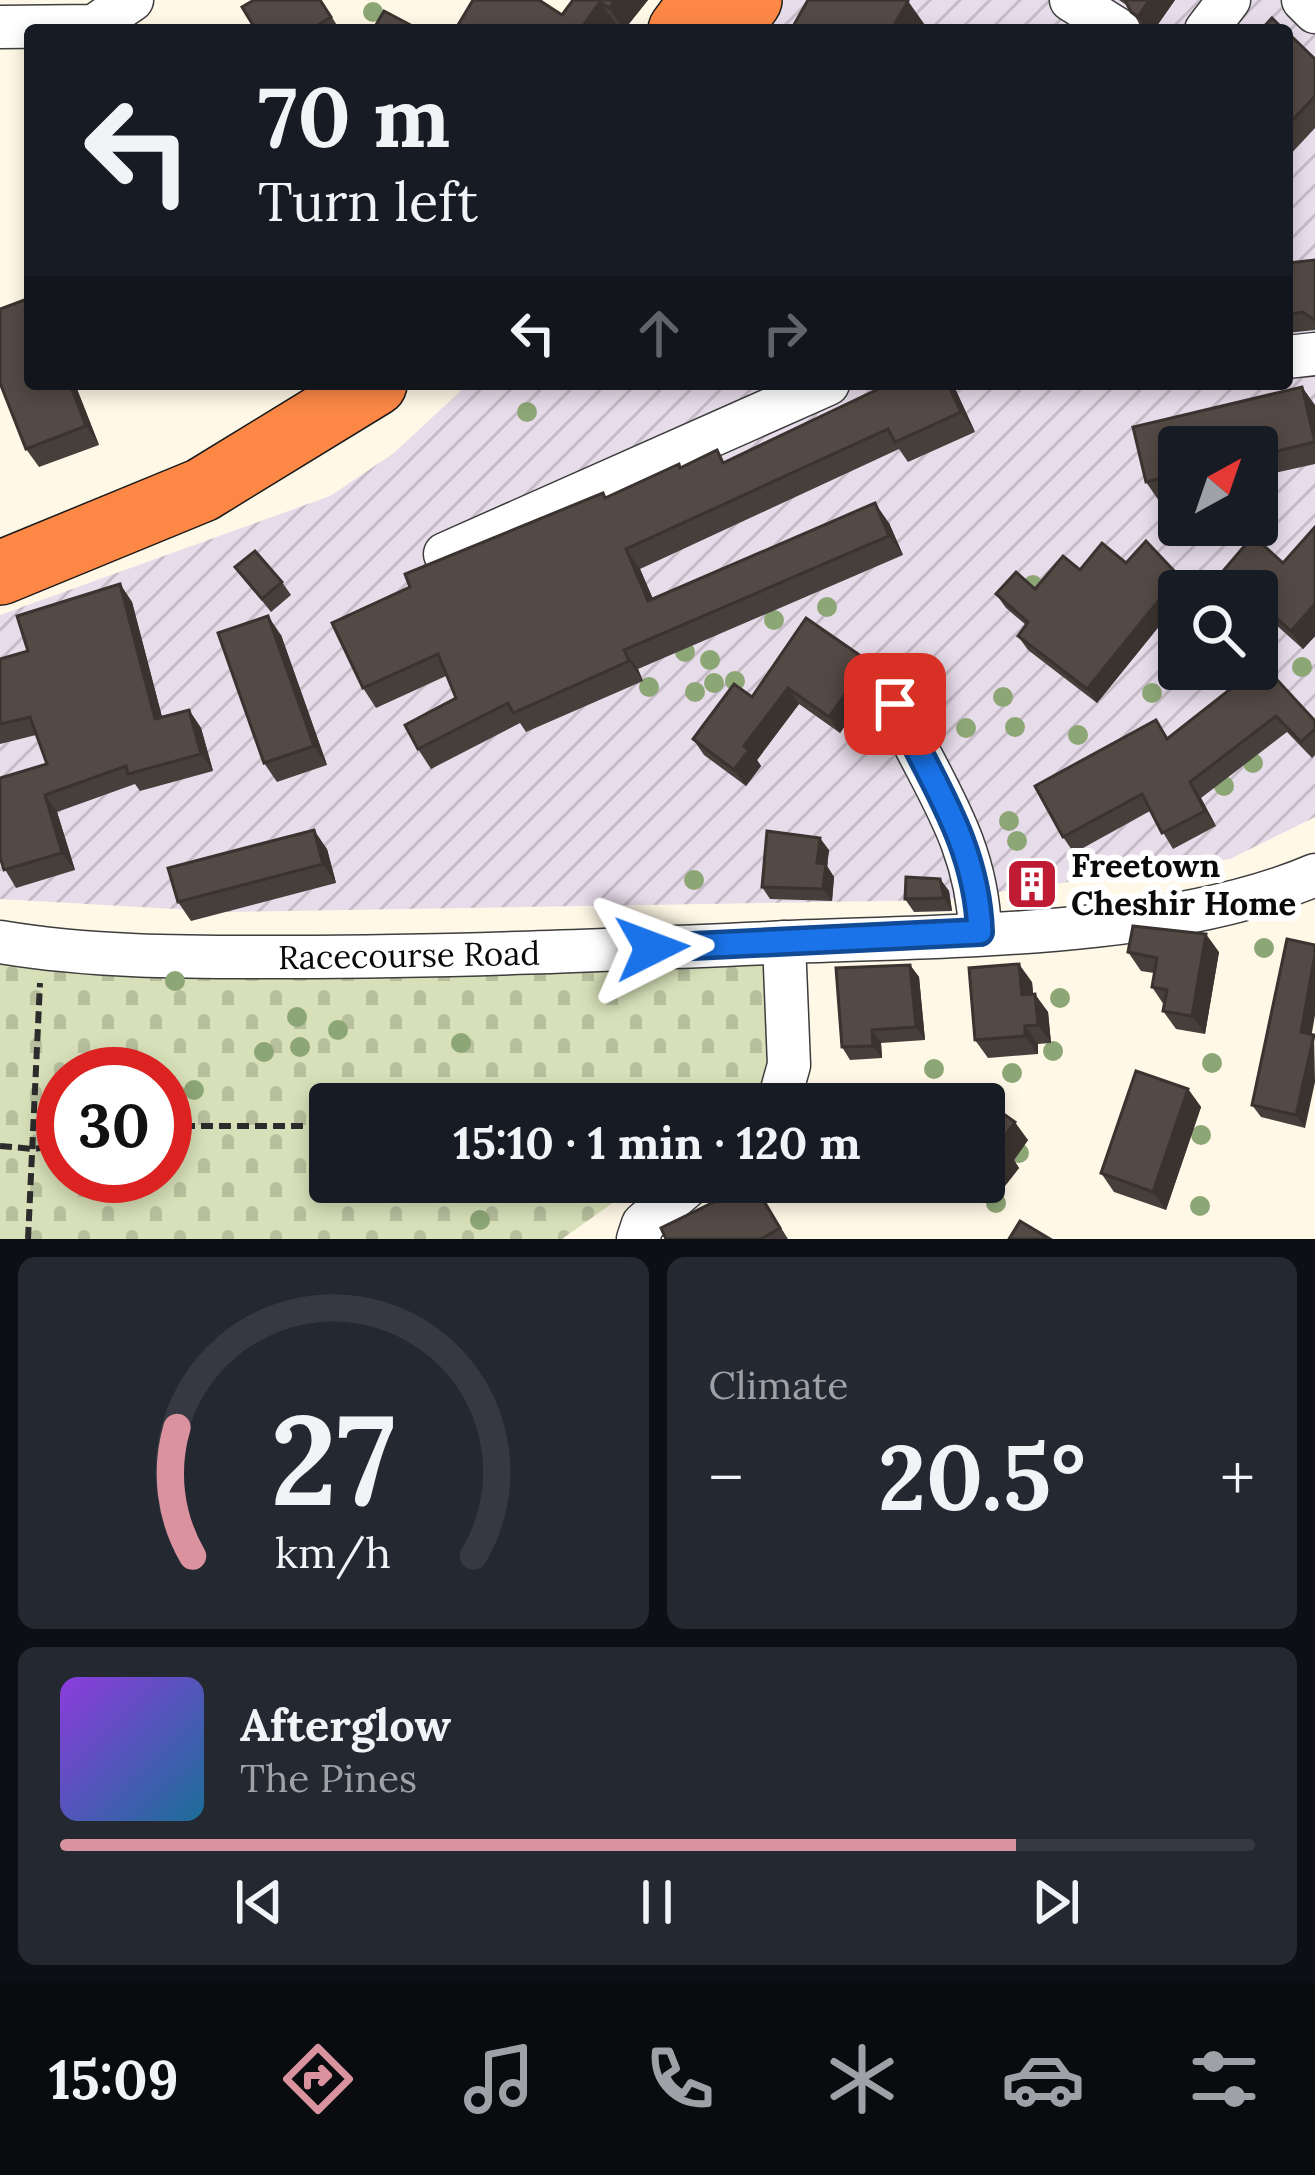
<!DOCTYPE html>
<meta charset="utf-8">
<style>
body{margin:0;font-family:Lora,serif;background:#242831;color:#f1f3f6;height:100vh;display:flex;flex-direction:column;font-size:45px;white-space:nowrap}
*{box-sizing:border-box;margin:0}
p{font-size:39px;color:#9ea1a6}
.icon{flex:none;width:66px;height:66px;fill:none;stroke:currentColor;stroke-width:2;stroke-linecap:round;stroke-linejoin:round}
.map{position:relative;height:1239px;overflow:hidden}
.drawer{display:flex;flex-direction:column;gap:18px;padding:18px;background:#0d0f14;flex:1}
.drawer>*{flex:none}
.hud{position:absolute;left:24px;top:24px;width:1269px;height:366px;border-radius:12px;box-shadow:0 6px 18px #0003;background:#171b24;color:#f1f3f6;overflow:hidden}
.needle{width:78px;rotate:40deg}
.tools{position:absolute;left:1158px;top:426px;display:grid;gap:24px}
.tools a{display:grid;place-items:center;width:120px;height:120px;border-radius:12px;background:#171b24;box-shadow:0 6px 18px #0003;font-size:60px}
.speed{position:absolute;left:36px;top:1047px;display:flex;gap:24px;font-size:60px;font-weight:700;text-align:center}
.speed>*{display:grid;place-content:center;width:156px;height:156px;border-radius:50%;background:#171b24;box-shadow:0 6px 18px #0003;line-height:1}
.speed .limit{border:18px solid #d22;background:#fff;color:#111}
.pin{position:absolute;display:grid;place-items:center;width:102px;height:102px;color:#fff;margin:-51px;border-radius:24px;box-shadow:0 6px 18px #0006}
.me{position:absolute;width:132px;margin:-66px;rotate:87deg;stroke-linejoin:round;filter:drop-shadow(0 0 9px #0008)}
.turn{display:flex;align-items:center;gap:42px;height:252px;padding:0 36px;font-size:54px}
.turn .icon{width:156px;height:156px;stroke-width:2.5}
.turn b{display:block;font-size:84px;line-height:102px}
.lanes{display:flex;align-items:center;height:114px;padding:0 36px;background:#0003;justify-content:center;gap:60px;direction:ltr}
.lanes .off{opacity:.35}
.big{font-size:90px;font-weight:700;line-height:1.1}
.drawer .card{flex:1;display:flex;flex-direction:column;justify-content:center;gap:18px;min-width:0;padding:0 42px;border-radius:18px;background:#242831}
.drawer .dial{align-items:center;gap:0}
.dial svg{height:312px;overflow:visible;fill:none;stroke:#363941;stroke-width:7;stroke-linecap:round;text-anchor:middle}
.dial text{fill:#f1f3f6;stroke:none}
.song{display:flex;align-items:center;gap:36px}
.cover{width:144px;height:144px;border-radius:18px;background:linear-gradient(135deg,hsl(270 70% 55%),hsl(200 70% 35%))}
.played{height:12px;border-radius:6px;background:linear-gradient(90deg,#da929f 80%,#363941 80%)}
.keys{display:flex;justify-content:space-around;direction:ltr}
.heat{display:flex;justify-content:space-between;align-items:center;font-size:66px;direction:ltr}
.drawer .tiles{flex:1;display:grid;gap:18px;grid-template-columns:1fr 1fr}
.card:last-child{grid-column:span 2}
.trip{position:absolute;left:309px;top:1083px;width:696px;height:120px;border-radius:12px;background:#171b24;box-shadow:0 6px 18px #0003;font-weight:700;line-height:120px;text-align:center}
.menu{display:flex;height:192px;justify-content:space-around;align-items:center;background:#090b0e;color:#9ea1a6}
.menu .icon{width:84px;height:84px}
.menu .active{color:#da929f}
.menu b{font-size:54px;color:#f1f3f6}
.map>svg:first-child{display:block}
.industrial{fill:url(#industrial-furrows);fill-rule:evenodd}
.cemetery{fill:url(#cemetery-stones);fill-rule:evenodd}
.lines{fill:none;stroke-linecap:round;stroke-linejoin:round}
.minor-casing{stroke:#3d3d3d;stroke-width:45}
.highway-casing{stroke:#1b1b1b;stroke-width:66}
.path{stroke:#2c2c2c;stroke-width:6;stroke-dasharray:12 6;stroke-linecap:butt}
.minor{stroke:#fff;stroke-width:42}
.highway{stroke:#fd8846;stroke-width:63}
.tree{fill:#8da675}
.wall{fill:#473f3b}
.shaded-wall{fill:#3a3330}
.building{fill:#534945;stroke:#3a3330;stroke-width:3}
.route-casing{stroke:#114b97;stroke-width:30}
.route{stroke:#1a73e8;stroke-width:21}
.labels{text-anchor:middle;stroke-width:12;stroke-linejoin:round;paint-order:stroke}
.poi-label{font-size:33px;font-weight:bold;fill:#0a0a0a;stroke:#fff;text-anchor:start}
.street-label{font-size:33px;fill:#0a0a0a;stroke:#fff}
</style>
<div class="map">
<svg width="1315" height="1239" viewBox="0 0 1315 1239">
<defs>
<pattern id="industrial-furrows" width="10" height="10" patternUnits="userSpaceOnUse" patternTransform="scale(3)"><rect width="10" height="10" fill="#e7dcea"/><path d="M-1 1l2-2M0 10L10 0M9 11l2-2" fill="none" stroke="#c5bbc7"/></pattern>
<pattern id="cemetery-stones" width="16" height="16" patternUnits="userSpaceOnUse" patternTransform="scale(3)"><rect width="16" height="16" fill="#d7e0b8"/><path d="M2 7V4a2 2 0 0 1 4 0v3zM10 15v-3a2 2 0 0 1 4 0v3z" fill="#b7bf9d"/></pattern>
</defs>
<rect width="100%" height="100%" fill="#fff8e6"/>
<path class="industrial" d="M784,0H1315V817L1230,859L942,900L228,912L0,899V615L330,496L394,453L468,384H1287V30H768ZM1179,447H1257V525H1179ZM1179,591H1257V669H1179Z"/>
<path class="cemetery" d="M0,943L793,950L800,1069L751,1104H330V1182H642L562,1239H0ZM63,1074H165V1176H63Z"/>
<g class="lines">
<g class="minor-casing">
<g id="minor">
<path d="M1071,0L1119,30"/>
<path d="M1303,0L1315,12"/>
<path d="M0,27L94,26L132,0"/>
<path d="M1206,30L1229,0"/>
<path d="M1287,357L1315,354"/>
<path d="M445,554L828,384"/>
<path d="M895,704C931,784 977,839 980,932"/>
<path d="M0,942C95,958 193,957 289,957C449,957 609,950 769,943C935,935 1163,940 1315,875"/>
<path d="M778,1104L789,1065L784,942"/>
<path d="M638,1239L643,1224L692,1182"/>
</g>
</g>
<g class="highway-casing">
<g id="highway">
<path d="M680,30L702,0"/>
<path d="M728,30L750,0"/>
<path d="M0,573L202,490L375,384"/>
</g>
</g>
<g class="path">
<path d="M165,1126H330"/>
<path d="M0,1146L34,1149L63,1144"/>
<path d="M28,1239L40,983"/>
</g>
<use href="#minor" class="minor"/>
<use href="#highway" class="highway"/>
</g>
<g class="tree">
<circle cx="373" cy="12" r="10"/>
<circle cx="527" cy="412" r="10"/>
<circle cx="1033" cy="585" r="10"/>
<circle cx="827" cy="607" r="10"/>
<circle cx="774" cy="620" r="10"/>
<circle cx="685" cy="652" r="10"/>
<circle cx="710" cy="660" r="10"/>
<circle cx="1302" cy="667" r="10"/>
<circle cx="735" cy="681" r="10"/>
<circle cx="714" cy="683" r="10"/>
<circle cx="649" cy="687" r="10"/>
<circle cx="695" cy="692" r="10"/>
<circle cx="1152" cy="693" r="10"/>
<circle cx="1003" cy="697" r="10"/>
<circle cx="1015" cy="727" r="10"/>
<circle cx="966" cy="728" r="10"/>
<circle cx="1078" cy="735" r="10"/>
<circle cx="1253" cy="763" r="10"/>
<circle cx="1224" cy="786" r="10"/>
<circle cx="1009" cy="821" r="10"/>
<circle cx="1017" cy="841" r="10"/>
<circle cx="694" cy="880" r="10"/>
<circle cx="1264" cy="948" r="10"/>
<circle cx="175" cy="981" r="10"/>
<circle cx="1060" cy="998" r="10"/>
<circle cx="297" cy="1017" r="10"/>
<circle cx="338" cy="1030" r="10"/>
<circle cx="461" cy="1043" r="10"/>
<circle cx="300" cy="1047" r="10"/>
<circle cx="1053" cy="1051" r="10"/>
<circle cx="264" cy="1052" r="10"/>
<circle cx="1212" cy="1063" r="10"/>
<circle cx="934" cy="1069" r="10"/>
<circle cx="1012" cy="1073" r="10"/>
<circle cx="194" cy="1090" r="10"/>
<circle cx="994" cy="1094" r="10"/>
<circle cx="1201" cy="1135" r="10"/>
<circle cx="1019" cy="1153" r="10"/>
<circle cx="996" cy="1203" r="10"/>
<circle cx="1200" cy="1206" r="10"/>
<circle cx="480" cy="1220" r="10"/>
</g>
<g class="wall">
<path d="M321,0L340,30H256Z"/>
<path d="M573,0H648L624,30L616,24L611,30H455L562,15Z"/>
<path d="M1119,0H1175L1154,30H1144L1128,6Z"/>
<path d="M1287,32L1315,59V128L1287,158Z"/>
<path d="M1315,260V330L1287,333V263Z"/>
<path d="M30,384H75L99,445L39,467L26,449Z"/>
<path d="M953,384L975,432L908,462L899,449L640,569L653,599L889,523L903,555L638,669L643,681L526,732L520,723L431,769L418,749L456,698L446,676L376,708L363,688L606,498L681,467L725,462Z"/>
<path d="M1302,387L1315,405V464L1257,477V447H1179V496L1159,501L1146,482L1133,427Z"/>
<path d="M1315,527V636L1303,649L1257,608V591H1238L1223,571L1283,563Z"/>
<path d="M1126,563L1179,591V614L1173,609L1097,703L1028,650L1018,636L1026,625L1006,608L996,594L1035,589L1080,570Z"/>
<path d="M235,567L282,582L291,595L271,612Z"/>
<path d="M120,584L132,602L162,717L189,710L201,728L213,771L140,791L135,784L57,812L75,870L16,888L0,861V778L47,764L36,735L0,744V659L28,651Z"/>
<path d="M281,635L327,765L277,782L264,763Z"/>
<path d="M868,661L879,677L840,733L799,704L757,760L761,766L746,786L704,755L693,739L752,697Z"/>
<path d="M1232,669L1315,721V755L1312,758L1287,732L1201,798L1216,826L1173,849L1150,811L1074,853L1063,837L1168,738L1240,681Z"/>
<path d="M327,849L336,883L191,921L178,902Z"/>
<path d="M829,850L827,866L834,877L832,901L770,899L762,887Z"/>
<path d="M940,879L949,891L952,911L914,912L905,899Z"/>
<path d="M1128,952H1219L1205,1034L1176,1029L1163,1011L1164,1005L1152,987L1154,973L1141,971Z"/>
<path d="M910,965L919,977L925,1040L881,1043L882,1058L850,1060L842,1047Z"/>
<path d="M1032,982L1033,994L1048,1012L1051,1043L1038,1044V1054L988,1058L975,1040Z"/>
<path d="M1311,1034L1305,1128L1261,1117L1252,1105Z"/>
<path d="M1188,1089L1201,1107L1166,1210L1114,1192L1101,1173Z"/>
<path d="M984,1104L1028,1140L1014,1160L1019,1168L1001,1191L995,1187L990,1194L973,1182H984Z"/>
<path d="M753,1183L788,1239H666Z"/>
</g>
<g class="shaded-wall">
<path d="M615,0H648L624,30L609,8Z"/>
<path d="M1149,0H1175L1154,30H1147L1138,17Z"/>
<path d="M908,1L925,25L922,30H891Z"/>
<path d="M600,2L616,24L611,30H580Z"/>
<path d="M70,384H75L99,445L86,426Z"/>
<path d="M948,384H953L975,432L961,412Z"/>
<path d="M1302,387L1315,406V440Z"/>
<path d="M875,503L889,523L903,555L889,536Z"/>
<path d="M626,549L640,569L662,620L648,601Z"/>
<path d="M120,584L132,602L167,736L155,719Z"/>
<path d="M1163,595L1173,609L1097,703L1087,689Z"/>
<path d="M1315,604V636L1303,649L1291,631Z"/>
<path d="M268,616L281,635L327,765L314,746Z"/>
<path d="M624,650L638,669L643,681L629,661Z"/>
<path d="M868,661L879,677L840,733L829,717Z"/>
<path d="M788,688L799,704L757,760L761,766L746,786L734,770L744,746Z"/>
<path d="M189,710L201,728L213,771L201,754Z"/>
<path d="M1190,782L1201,798L1216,826L1205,811Z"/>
<path d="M45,795L57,812L75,870L62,853Z"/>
<path d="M314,830L327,849L336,883L323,864Z"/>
<path d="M820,838L829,850L827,866L834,877L832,901L823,889L817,863Z"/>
<path d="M940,879L949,891L952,911L944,898Z"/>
<path d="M1206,934L1219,952L1205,1034L1192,1016Z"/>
<path d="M1315,955V1015L1310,1044L1301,1032Z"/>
<path d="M1019,964L1032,982L1035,1014L1022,995Z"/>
<path d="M910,965L919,977L925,1040L916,1027Z"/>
<path d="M1035,994L1048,1012L1051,1043L1038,1025Z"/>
<path d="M1025,1026L1038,1044V1054L1025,1036Z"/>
<path d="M872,1030L881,1043L882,1058L873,1046Z"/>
<path d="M1314,1035L1315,1082L1305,1128L1296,1115Z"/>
<path d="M1188,1089L1201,1107L1166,1210L1153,1192Z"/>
<path d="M1015,1122L1028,1140L1014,1160L1019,1168L1001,1191L988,1173L999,1144Z"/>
<path d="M984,1172L995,1187L990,1194L981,1182H984Z"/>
</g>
<g class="building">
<path d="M254,0H320L331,17L310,30H256L242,7Z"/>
<path d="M473,0H539L562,15L573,0H615L609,8L600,2L580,30H455Z"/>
<path d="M808,0H907L908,1L891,30H791Z"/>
<path d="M1125,0H1149L1138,17L1131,12Z"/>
<path d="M384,11L420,30H373Z"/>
<path d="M1272,18L1284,30H1261Z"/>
<path d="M1287,32L1315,59V96L1287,126Z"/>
<path d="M1315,260V320L1302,312L1287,315V263Z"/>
<path d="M30,298V384H70L86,426L26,449L0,383V309Z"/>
<path d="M889,384H948L961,412L895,442L888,429L626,549L648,601L875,503L889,536L624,650L629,661L513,713L508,703L418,749L405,725L456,698L438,654L363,688L332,623L410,587L405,574L603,493L605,498L679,464L680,468L717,450L723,463Z"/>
<path d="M1302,387L1315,442L1257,456V447H1179V474L1146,482L1133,427Z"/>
<path d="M1315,527V604L1291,631L1257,601V591H1246L1223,571L1253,536L1283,563Z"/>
<path d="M1146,541L1193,591H1179V607L1163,595L1087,689L1018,636L1028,622L996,594L1016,572L1035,589L1063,556L1080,570L1102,543L1126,563Z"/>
<path d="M255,551L282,582L262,599L235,567Z"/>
<path d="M120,584L155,719L189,710L201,754L128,774L126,766L45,795L62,853L4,870L0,857V778L47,764L30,717L0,724V659L28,651L17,616Z"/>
<path d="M268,616L314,746L264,763L218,633Z"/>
<path d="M806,618L868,661L829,717L788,688L744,746L749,750L734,770L693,739L734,684L752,697Z"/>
<path d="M1257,658L1315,721V729L1301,742L1276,716L1190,782L1205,811L1162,833L1142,794L1063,837L1035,786L1156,720L1167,739L1242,680L1232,669H1257Z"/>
<path d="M314,830L323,864L178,902L168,868Z"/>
<path d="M767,831L820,838L817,863L826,864L823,889L762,887Z"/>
<path d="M906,877L940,879L944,898L905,899Z"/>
<path d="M1133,926L1206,934L1192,1016L1163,1011L1167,990L1152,987L1157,958L1128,952Z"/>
<path d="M1287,939L1315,945V955L1301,1032L1314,1035L1296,1115L1252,1105Z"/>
<path d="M1019,964L1022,995L1035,994L1038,1025L1025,1026V1036L975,1040L969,968Z"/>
<path d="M910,965L916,1027L872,1030L873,1046L842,1047L836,968Z"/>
<path d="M1136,1071L1188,1089L1153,1192L1101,1173Z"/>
<path d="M964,1086L1015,1122L999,1144L1006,1149L988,1173L984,1170V1104H952Z"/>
<path d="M753,1183L780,1228L761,1239H666L661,1228Z"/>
<path d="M1020,1221L1050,1239H1009Z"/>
</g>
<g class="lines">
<g class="route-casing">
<path id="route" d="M652,948L980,932C977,843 931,781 895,704"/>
</g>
<use href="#route" class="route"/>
</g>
<defs>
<g id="building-square" transform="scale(2.7)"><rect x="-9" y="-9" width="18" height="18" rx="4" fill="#bf1c34" stroke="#fff"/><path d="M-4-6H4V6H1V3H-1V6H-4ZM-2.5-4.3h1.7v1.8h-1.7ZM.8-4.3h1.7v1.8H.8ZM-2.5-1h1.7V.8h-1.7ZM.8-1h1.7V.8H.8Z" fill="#fff"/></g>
</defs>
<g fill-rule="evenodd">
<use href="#building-square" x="1032" y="884"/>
</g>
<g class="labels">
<g class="poi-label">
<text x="1071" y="877">Freetown<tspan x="1071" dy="38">Cheshir Home</tspan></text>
</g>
<g class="street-label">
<text transform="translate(409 955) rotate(-1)" y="12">Racecourse Road</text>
</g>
</g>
</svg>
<div class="tools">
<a><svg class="needle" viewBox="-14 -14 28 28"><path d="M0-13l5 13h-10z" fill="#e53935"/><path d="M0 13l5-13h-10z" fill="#9ea1a6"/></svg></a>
<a><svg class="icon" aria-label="search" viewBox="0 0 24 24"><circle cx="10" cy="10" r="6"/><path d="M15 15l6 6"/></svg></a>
</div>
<div class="speed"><div class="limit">30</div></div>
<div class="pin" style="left:895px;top:704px;background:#d93025"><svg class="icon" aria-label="arrive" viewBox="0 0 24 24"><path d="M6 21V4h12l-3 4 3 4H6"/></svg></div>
<svg class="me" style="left:652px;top:948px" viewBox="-20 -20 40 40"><path d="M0-17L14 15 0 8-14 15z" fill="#1a73e8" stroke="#fff" stroke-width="4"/></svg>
<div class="trip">15:10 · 1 min · 120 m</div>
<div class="hud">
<div class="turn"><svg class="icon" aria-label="left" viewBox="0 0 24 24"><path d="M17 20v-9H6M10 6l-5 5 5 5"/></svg><div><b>70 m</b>Turn left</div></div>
<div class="lanes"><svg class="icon" aria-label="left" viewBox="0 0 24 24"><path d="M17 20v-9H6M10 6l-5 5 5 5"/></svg><svg class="icon off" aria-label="ahead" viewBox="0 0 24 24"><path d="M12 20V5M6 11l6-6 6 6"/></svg><svg class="icon off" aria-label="right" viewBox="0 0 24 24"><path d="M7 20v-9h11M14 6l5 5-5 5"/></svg></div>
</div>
</div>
<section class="drawer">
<div class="tiles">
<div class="card dial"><svg viewBox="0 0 100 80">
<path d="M14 69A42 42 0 1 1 86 69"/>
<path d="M14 69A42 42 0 0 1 10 36" stroke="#da929f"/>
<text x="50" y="56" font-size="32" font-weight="700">27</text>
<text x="50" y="72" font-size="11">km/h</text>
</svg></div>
<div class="card"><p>Climate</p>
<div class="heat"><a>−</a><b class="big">20.5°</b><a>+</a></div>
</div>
<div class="card">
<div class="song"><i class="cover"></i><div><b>Afterglow</b><p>The Pines</p></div></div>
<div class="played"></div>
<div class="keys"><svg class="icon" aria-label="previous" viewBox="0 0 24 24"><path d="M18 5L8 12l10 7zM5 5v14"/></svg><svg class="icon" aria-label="pause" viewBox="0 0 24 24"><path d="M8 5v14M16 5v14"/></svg><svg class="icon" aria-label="next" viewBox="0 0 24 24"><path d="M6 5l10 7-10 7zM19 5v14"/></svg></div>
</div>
</div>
</section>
<nav class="menu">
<b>15:09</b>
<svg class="icon active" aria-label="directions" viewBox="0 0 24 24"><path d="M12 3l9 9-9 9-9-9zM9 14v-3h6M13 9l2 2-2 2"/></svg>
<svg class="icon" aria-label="music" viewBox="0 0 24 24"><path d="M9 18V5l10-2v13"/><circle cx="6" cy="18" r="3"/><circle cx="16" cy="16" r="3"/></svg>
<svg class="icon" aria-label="phone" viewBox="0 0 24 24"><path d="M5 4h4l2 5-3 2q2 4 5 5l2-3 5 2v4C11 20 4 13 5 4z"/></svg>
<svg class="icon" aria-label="climate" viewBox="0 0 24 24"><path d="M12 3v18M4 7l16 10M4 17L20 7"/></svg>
<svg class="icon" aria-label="car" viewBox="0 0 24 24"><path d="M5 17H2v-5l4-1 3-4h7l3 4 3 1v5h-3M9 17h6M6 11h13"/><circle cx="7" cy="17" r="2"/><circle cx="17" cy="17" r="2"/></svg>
<svg class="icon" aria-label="filters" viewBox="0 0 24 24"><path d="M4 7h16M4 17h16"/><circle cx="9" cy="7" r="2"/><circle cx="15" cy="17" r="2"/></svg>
</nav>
